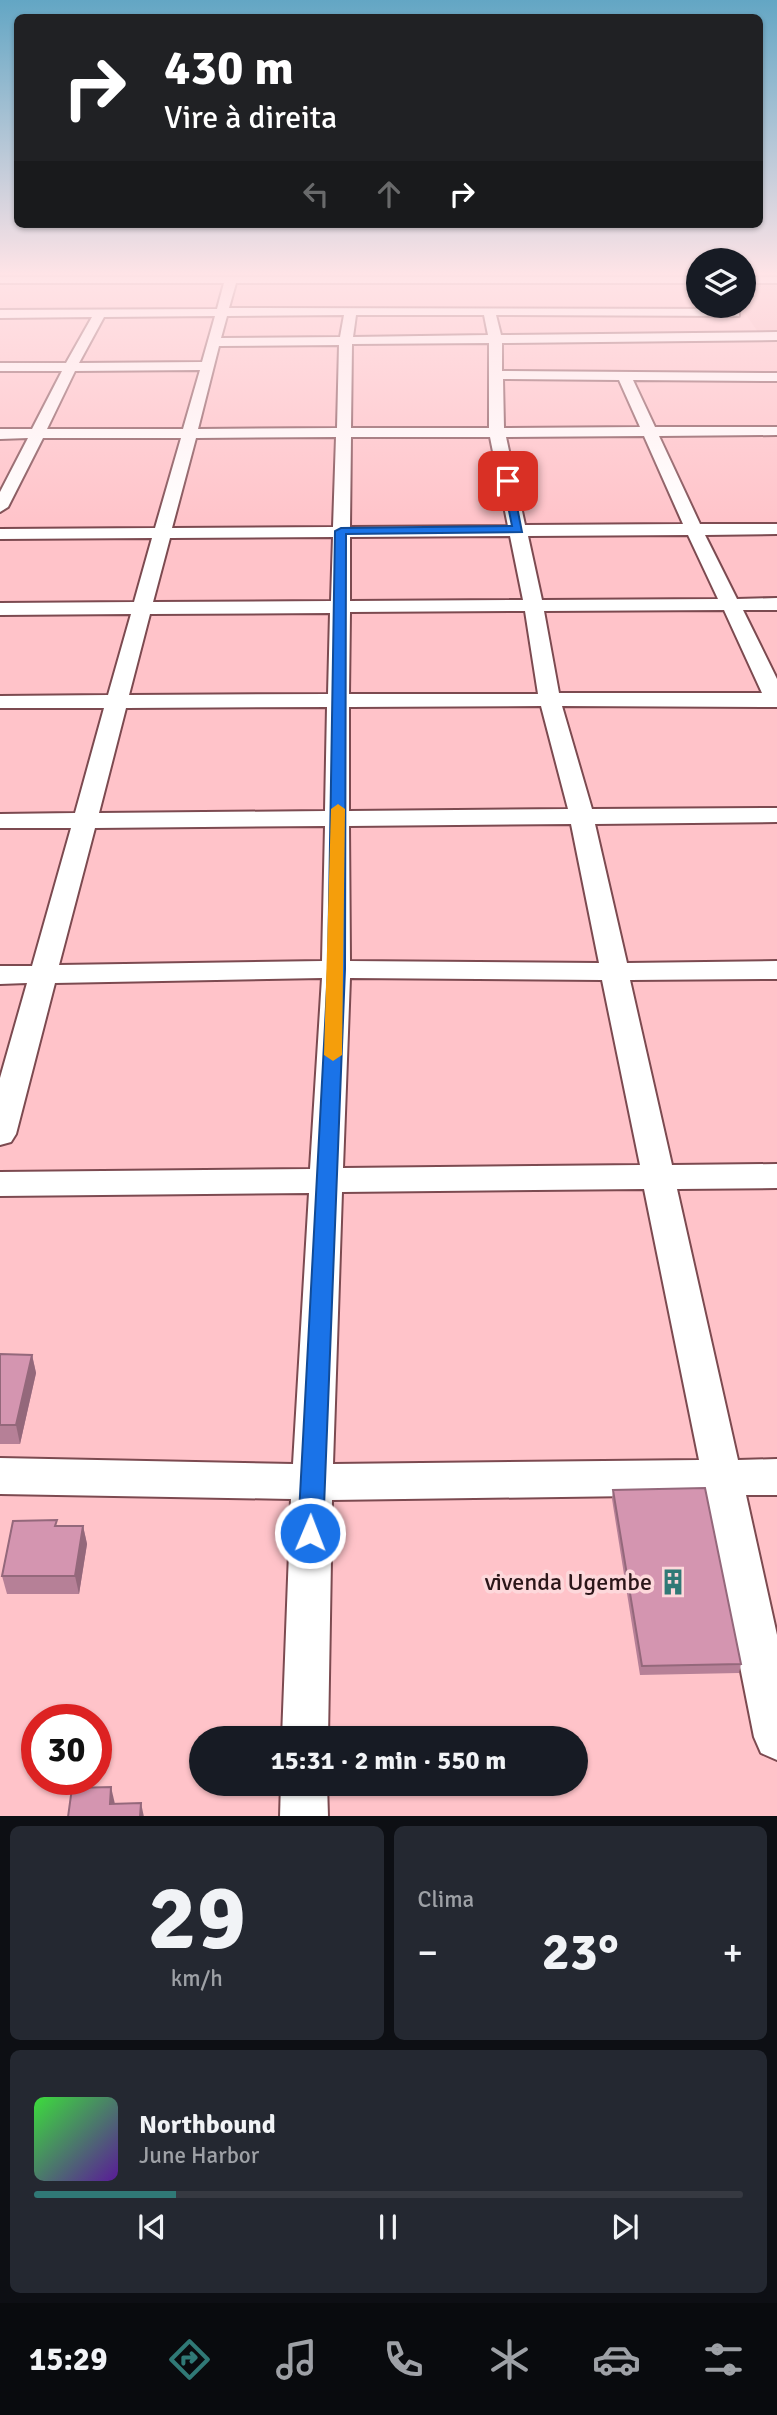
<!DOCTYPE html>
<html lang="pt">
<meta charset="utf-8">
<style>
body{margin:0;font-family:Signika,sans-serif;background:#242831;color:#f1f3f6;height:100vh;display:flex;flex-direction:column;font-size:26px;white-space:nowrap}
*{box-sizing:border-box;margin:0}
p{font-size:23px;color:#9ea1a6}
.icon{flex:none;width:38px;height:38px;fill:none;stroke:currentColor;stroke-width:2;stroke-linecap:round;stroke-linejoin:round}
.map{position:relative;height:1816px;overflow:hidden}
.drawer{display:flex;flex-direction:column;gap:10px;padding:10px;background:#0d0f14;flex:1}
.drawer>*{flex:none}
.top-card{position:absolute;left:14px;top:14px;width:749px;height:214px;border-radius:10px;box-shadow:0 2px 5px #0004;background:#202124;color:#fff;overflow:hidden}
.tools{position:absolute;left:686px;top:248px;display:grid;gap:14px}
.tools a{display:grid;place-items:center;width:70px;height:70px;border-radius:50%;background:#171b24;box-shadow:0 2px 5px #0004;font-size:35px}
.speed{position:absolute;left:21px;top:1704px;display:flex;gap:14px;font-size:35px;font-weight:700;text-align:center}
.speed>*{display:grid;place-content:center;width:91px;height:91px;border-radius:50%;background:#171b24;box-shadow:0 2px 5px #0004;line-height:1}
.speed .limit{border:10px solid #d22;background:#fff;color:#111}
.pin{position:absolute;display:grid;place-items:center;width:60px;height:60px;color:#fff;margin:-30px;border-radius:14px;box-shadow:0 4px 10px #0006}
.me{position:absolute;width:77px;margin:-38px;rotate:1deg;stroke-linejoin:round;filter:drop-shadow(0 0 5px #0008)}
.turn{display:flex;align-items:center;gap:24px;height:147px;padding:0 35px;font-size:32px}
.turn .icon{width:91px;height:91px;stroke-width:2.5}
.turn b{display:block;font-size:49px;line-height:60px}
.lanes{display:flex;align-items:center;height:66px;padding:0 35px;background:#0003;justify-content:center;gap:35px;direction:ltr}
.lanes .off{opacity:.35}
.big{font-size:52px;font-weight:800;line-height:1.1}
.drawer .tile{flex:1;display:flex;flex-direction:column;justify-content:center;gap:10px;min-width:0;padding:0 24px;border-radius:10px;background:#242831}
.drawer .dial{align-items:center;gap:0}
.dial b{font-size:91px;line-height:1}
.song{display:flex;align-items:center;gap:21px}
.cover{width:84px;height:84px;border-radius:10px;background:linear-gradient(135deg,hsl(120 70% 55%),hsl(270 70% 35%))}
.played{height:7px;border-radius:4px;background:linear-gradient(90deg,#307976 20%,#363941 20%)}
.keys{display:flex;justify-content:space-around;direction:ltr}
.heat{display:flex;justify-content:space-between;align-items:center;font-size:38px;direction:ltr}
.drawer .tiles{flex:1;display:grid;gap:10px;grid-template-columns:1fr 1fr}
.tile:last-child{grid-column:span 2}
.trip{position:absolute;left:189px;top:1726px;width:399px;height:70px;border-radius:35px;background:#171b24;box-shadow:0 2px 5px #0004;font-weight:800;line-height:70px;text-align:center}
.menu{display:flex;height:112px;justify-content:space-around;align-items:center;background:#090b0e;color:#9ea1a6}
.menu .icon{width:49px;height:49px}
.menu .on{color:#307976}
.menu b{font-size:32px;color:#f1f3f6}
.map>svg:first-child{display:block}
.built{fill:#f7b5bb}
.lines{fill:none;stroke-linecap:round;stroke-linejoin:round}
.minor-casing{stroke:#7c4a50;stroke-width:4}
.minor{fill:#fff;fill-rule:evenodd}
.wall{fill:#b68097}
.shaded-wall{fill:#94687b}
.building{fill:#d495b0;stroke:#94687b;stroke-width:2}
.route{fill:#1a73e8;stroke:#114b97;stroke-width:2}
.slow{fill:#f59e0b}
.labels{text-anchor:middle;stroke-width:7;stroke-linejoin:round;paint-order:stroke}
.near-poi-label{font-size:24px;fill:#2b1619;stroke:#fdd8db;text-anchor:end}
</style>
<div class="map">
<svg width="777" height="1817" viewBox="0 0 777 1817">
<rect width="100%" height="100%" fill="#ffc3c9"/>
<path class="built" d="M744,282H777V332H758L740,306H744Z"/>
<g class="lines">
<g class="minor-casing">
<g id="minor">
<path d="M0,277H698V283H236L229,308L735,309L739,310V316L496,315L501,335L777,332V340L502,343V371L777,373V381L633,380L655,427H777V435L659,436L700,524H777V534L705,535L737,599L777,598V610H743L777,679V707L562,706L592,809L777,808V822L595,824L627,963L777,961V979L630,980L672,1165L777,1164V1188L677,1189L738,1460L777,1459V1495H746L777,1635V1760L761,1753L754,1737L706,1495L332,1500L328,1738H282L291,1499L0,1494V1458L293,1464L309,1193L0,1196V1172L310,1169L322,978L55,983L16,1134L11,1142L0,1145V1078L27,983L0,984V966H32L71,828H0V814L75,813L104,708H0V696L108,695L131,614L0,615V603L134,602L152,538L0,539V529L155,528L181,438H43L8,507L0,512V492L28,438L0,439V429H32L62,371H0V363H66L92,317L0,318V310L217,309L224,283H0ZM344,315L340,337L221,338L227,316ZM356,315H484L488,335L353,337ZM215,316L202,362L79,363L104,317ZM489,343V428H351L352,344ZM339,345L337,428L198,429L219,346ZM200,370L183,429H47L75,371ZM503,379L619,380L640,427L504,428ZM644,436L683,524L525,525L506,437ZM336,437L333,527L172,528L196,438ZM351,437H490L508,526L350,527ZM688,535L718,599L542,600L528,536ZM510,536L523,600L350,601V537ZM333,537L331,601L153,602L170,538ZM724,610L762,693H559L544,611ZM525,611L538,694H349L350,612ZM330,613L328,694L129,695L150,614ZM541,706L568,809L349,811V707ZM327,707L325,811L99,813L126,708ZM571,824L599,963L350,961L349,826ZM325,826L322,961L59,965L95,828ZM350,978L602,980L640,1165L343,1168ZM644,1189L699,1460L333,1464L342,1192Z"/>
<rect x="744" y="277" width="33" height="6"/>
<path d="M281,1783H327L328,1817H280Z"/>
</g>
</g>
<use href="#minor" class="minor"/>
</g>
<g class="wall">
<path d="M0,1354L32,1355L36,1373L20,1444H0Z"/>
<path d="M613,1490L741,1664L739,1673L640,1675L612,1499Z"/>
<path d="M58,1526H83L87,1544L79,1594H7L2,1576Z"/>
</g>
<g class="shaded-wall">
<path d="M32,1355L36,1373L20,1444L16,1425Z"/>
<path d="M83,1526L87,1544L79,1594L75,1576Z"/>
<path d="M111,1787L115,1804H110Z"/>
<path d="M141,1803L144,1817H140Z"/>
</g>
<g class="building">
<path d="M0,1354L32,1355L16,1425H0Z"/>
<path d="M705,1488L741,1664L642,1666L613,1490Z"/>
<path d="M57,1520L55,1526H83L75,1576H2L13,1521Z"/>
<path d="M111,1787L110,1804L141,1803L140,1817H68L72,1788Z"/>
</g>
<linearGradient id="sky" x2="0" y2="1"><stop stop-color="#63a6c4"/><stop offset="0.52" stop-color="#ffe4e7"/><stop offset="1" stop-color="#ffe4e7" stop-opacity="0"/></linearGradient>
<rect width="777" height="527" fill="url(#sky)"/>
<path class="route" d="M508,478L512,481L522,532L346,534L345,969L323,1533L319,1541L310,1545L302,1541L298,1533L328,969L335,531L341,528L512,526L503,481Z"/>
<path class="slow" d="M338,804L345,809L342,1055L333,1061L324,1055L331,809Z"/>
<defs>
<g id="building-bare" transform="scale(2.1)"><path d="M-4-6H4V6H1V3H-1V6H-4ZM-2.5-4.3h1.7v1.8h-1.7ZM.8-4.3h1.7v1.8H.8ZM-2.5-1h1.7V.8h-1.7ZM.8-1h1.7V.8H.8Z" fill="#307976" stroke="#fdd8db" stroke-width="2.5" paint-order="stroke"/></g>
</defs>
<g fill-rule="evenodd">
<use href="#building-bare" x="673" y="1582"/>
</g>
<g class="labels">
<g class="near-poi-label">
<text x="652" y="1590">vivenda Ugembe</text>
</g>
</g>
</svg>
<div class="tools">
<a><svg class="icon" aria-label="layers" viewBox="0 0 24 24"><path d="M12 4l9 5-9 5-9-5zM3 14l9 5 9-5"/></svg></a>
</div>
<div class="speed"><div class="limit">30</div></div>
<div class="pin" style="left:508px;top:481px;background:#d93025"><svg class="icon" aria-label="arrive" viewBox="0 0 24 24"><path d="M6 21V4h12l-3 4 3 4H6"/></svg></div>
<svg class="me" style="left:310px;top:1533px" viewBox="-20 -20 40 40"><circle r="17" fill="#1a73e8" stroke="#fff" stroke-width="3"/><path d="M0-11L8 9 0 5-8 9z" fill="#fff"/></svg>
<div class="trip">15:31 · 2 min · 550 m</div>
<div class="top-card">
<div class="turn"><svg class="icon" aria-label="right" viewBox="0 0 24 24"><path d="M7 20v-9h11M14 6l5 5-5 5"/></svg><div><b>430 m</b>Vire à direita</div></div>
<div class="lanes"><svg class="icon off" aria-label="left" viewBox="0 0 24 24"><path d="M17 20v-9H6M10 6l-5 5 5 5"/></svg><svg class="icon off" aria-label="ahead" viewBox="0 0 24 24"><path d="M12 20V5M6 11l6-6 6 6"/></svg><svg class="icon" aria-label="right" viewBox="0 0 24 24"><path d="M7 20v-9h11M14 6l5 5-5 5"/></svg></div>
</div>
</div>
<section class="drawer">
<div class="tiles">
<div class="tile dial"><b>29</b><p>km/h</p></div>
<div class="tile"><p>Clima</p>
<div class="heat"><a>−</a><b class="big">23°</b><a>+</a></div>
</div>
<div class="tile">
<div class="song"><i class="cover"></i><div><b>Northbound</b><p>June Harbor</p></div></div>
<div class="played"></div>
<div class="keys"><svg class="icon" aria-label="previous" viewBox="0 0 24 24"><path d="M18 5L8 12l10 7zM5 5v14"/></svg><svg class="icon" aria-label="pause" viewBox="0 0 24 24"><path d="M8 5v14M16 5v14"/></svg><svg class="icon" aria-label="next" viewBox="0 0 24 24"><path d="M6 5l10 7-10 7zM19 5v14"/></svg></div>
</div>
</div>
</section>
<nav class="menu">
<b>15:29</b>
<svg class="icon on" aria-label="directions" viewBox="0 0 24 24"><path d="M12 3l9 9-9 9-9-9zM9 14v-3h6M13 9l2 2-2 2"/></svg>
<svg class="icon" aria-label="music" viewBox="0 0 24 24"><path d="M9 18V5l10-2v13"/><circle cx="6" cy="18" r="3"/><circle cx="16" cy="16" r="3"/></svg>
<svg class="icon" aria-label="phone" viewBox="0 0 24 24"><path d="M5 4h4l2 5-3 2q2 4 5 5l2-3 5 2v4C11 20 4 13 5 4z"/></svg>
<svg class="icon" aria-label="climate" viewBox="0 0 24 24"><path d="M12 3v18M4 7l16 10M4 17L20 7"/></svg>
<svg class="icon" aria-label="car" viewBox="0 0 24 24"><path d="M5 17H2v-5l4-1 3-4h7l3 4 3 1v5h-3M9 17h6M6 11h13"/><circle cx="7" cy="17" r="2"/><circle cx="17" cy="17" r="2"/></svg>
<svg class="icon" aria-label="filters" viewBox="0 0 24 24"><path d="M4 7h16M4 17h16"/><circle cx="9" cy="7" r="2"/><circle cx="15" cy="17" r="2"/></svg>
</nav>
